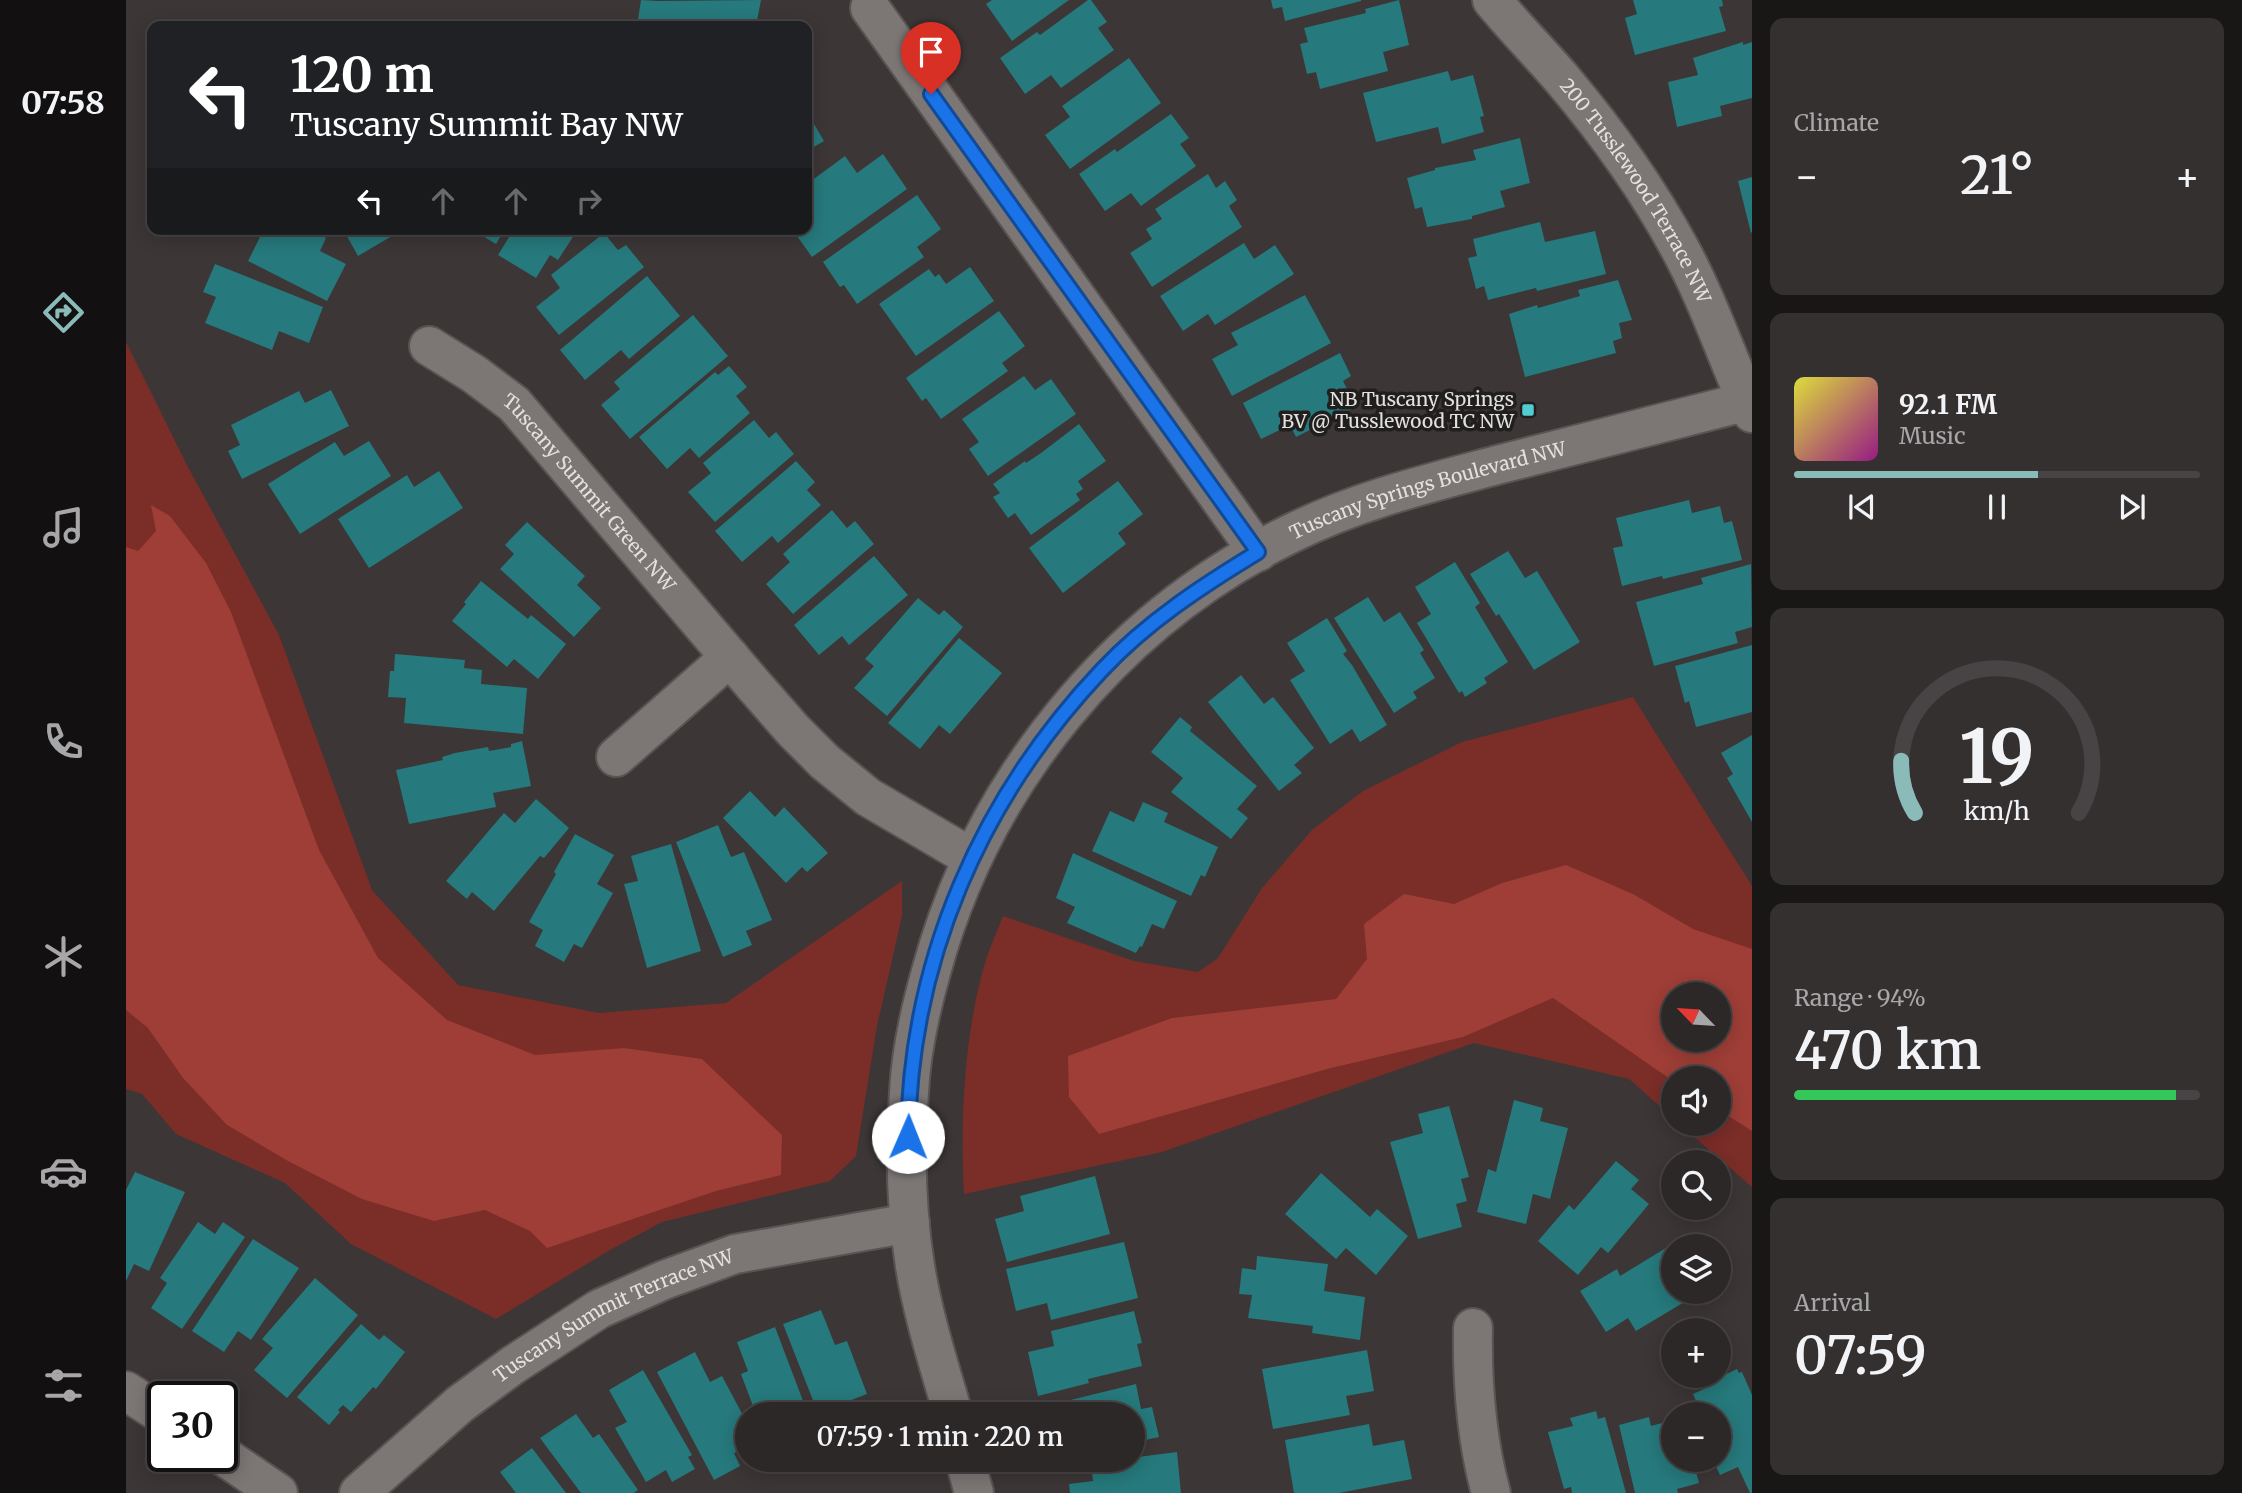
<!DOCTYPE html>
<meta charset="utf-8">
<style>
body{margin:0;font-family:Merriweather,serif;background:#353030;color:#f1f3f6;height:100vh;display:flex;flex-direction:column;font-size:26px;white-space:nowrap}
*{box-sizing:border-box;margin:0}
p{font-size:23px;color:#a7a6a8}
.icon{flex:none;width:38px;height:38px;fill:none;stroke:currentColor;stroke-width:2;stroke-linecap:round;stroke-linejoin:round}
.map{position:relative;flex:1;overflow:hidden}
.panel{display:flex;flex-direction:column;gap:18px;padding:18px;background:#191616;width:490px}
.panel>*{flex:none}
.guide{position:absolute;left:21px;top:21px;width:665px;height:214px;border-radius:14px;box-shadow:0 4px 18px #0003,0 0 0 2px #484445;background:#202124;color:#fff;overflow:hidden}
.needle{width:46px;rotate:295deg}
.controls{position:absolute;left:1535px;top:982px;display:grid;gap:14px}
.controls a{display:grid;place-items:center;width:70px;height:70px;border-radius:50%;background:#2d2828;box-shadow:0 4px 18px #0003,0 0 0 2px #484445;font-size:35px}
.speed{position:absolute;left:21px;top:1381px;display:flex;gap:14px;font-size:35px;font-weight:700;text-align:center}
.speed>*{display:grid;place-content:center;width:91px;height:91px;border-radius:50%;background:#2d2828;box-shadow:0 4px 18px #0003,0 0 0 2px #484445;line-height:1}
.speed .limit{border:4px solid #111;border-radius:10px;background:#fff;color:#111}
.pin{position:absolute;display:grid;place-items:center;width:60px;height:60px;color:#fff;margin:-72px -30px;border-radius:50% 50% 50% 0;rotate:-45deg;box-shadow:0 0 7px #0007}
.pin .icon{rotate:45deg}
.me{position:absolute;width:77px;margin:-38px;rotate:1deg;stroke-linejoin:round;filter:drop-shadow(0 0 5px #0008)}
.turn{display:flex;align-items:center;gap:24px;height:147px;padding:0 28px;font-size:32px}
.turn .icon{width:91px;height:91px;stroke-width:2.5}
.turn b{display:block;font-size:49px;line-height:60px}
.lanes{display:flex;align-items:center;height:66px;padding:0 28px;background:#0003;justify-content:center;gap:35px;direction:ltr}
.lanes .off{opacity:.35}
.big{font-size:52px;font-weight:600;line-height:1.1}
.panel .widget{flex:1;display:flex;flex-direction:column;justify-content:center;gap:10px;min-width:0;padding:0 24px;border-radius:14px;background:#353030}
.panel .dial{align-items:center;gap:0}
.dial svg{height:182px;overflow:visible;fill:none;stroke:#484445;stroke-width:7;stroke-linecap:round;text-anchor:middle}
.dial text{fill:#f1f3f6;stroke:none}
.song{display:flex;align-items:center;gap:21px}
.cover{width:84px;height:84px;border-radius:10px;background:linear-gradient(135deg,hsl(60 70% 55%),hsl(310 70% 35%))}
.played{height:7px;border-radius:4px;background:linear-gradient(90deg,#8bbbb9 60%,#484445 60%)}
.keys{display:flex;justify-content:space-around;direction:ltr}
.heat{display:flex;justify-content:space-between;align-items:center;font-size:38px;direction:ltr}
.charge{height:10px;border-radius:5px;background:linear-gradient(90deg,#34c759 94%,#484445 0)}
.trip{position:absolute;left:609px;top:1402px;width:410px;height:70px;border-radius:35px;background:#2d2828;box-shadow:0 4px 18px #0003,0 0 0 2px #484445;font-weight:600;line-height:70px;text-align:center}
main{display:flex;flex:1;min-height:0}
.dock{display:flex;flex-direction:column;width:126px;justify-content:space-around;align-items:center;background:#121010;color:#a7a6a8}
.dock .icon{width:49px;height:49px}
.dock .selected{color:#8bbbb9}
.dock b{font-size:32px;color:#f1f3f6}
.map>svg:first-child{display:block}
.green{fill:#7b2d28;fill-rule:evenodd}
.forest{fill:#9e3e37;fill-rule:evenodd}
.building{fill:#26797c}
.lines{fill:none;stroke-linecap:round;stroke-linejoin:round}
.minor-casing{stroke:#595453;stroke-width:42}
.minor{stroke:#7c7675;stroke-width:38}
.route-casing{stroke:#114b97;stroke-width:18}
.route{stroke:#1a73e8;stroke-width:12}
.poi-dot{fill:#52ccd0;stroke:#211f1e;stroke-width:2.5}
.labels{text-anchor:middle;stroke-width:7;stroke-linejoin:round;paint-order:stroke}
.street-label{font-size:19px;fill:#e3e0df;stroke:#211f1e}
.poi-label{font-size:19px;fill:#e3e0df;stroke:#211f1e;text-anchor:end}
</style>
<main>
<nav class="dock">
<b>07:58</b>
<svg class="icon selected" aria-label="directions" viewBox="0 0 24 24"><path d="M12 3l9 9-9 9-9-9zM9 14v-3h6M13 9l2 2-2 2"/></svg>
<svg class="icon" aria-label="music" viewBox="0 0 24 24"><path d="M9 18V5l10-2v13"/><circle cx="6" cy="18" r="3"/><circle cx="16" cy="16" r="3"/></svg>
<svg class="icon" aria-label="phone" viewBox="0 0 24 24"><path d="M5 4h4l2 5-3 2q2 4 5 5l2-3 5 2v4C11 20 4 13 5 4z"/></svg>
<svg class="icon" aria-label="climate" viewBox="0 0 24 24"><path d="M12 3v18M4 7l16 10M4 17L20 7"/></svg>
<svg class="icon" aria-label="car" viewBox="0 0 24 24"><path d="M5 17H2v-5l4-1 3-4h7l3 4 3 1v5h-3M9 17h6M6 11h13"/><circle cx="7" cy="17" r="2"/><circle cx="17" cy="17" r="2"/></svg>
<svg class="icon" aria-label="filters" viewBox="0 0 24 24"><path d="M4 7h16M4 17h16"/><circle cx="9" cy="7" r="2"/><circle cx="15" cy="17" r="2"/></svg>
</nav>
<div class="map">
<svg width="1626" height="1493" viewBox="0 0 1626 1493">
<rect width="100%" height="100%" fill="#3c3636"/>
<g class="green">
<path d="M0,342L62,467L153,635L246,890L332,985L473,1013L600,1003L776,881V916L751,1026L730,1156L704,1181L536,1222L484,1250L370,1319L225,1244L159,1183L50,1134L16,1094L0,1089Z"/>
<path d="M1507,697L1626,886V1187L1553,1124H1592V1078H1547V1118L1503,1079L1348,1043L1036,1152L838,1194C834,1121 838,1037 858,966C863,949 871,932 877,916L1008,961L1072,972L1092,958L1136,888L1186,830L1237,791L1336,742ZM1547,994H1592V1040H1547Z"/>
</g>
<g class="forest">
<path d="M25,505L44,516L80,563L105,612L193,850L252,958L321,1020L409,1055L498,1048L576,1059L656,1135L655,1175L590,1191L421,1248L404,1231L359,1210L308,1221L236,1199L162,1161L101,1125L57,1078L22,1028L0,1010V547L12,551L30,531Z"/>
<path d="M1440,865L1507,894L1567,929L1626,949V1131L1593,1110L1592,1078H1547V1081L1427,998L1337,1037L1201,1069L973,1134L943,1097L942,1056L1046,1018L1210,999L1241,959L1238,924L1278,894L1328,904L1376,883ZM1547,994H1592V1040H1547Z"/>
</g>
<g class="building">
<path d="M515,0L532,1L635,0L630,26H511Z"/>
<path d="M866,0H943L886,41L860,4Z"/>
<path d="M962,0H965L981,22L972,28L988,50L935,88L925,75L899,94L874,58L911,32L914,35Z"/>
<path d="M1145,0H1235V1L1159,21L1156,7L1147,9Z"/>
<path d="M1273,0L1283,45L1257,52L1262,71L1194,89L1190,72L1181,74L1174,44L1182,42L1178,28L1240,13L1239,9Z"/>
<path d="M1507,0H1596L1597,6L1593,7L1600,31L1509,55L1499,18L1511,14Z"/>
<path d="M1617,42V45L1626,42V98L1594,106L1596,116L1551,127L1542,82L1572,75L1567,58Z"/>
<path d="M1003,58L1035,103L944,169L919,135L944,117L936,106Z"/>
<path d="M1322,71L1325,81L1347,75L1358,116L1354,117L1358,132L1316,144L1312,127L1250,142L1237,93Z"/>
<path d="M681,112L698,141L681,151Z"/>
<path d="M1045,114L1063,138L1054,144L1070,166L1015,206L1005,193L979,211L953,174L989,149L991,152Z"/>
<path d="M1394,138L1404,183L1374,191L1379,207L1346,216V219L1301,227L1296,207L1289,209L1281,178L1309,170V168L1350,160L1347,150Z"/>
<path d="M757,154L781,189L686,257L666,229H681V184L719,156L731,173Z"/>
<path d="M1082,174L1090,188L1099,181L1111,200L1103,206L1116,227L1026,287L1004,253L1026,239L1020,229L1036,219L1029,209Z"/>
<path d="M1626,177V232L1625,233L1612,181Z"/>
<path d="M791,195L815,229L791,247L798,257L731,304L718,285L714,287L697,262Z"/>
<path d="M1414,222L1419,242L1469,231L1480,274L1411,291L1410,288L1362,300L1358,286L1350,289L1342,258L1351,256L1347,239Z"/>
<path d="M120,229H183L200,238L194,251L220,264L201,301L122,261L134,237Z"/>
<path d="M217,229H262L266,236L232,256Z"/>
<path d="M345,229H379L370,244Z"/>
<path d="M388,229H452L432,260L424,255L410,278L372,255Z"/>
<path d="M478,233L492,250L500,245L518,267L433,335L410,307L434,288L425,275Z"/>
<path d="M1118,243L1128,259L1149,245L1168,274L1089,325L1082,314L1057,331L1034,296Z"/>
<path d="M89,264L197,307L183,343L153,331L146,350L79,323L90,297L77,292Z"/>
<path d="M844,267L868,301L790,356L753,304L803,269L809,277L813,274L820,284Z"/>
<path d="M521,276L554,316L503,359L495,350L459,380L434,350Z"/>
<path d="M1492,280L1506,320L1493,323L1496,338L1487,341L1490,353L1399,377L1383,314L1411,305L1412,308L1454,296L1452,290Z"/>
<path d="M1179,295L1205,343L1106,396L1086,359L1112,345L1105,333Z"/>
<path d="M873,311L899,346L876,363L882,371L815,419L800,398L796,401L780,378Z"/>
<path d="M567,315L602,356L504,439L475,405L494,389L488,382Z"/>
<path d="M1214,353L1225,376L1217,381L1230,407L1170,437L1164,425L1135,439L1117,403Z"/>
<path d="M603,366L621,387L610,396L624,413L573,458L564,448L541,469L513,437L589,372L592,375Z"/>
<path d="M898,376L909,390L925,379L950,414L862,476L843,449L853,442L836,419Z"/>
<path d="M205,390L223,426L116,479L102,451L114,445L105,425L173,391L179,403Z"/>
<path d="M628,420L643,438L650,432L668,454L589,522L562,492L585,473L577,463Z"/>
<path d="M953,424L980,461L952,481L957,489L950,494L954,500L905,535L889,513L882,518L867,497L874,493L867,484L899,461L900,463L915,453Z"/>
<path d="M243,441L265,476L174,534L142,484L209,442L218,456Z"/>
<path d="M670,461L689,482L681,490L695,505L652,543L646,536L616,562L589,531Z"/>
<path d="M313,471L337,508L243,568L212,519L281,475L288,487Z"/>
<path d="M992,481L1017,514L992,533L1000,544L937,593L903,548Z"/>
<path d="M1563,500L1566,513L1594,506L1598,523L1606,521L1616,560L1537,579L1536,576L1496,586L1487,548L1497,546L1490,518Z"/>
<path d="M706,510L721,528L729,521L748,544L667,614L640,584L664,562L657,554Z"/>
<path d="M401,522L459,576L451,585L475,608L448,637L374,569L388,554L379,545Z"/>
<path d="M1382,551L1399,578L1411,571L1454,642L1408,670L1373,614L1370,616L1344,574Z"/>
<path d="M748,556L782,595L723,645L716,636L693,655L668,625Z"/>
<path d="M1329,562L1354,603L1349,607L1382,662L1358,678L1361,683L1339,697L1336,691L1333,693L1291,623L1305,614L1289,587Z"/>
<path d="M1625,564L1626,627L1609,632L1612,643L1528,666L1510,602L1577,584L1575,578Z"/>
<path d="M355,581L402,619L405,615L440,644L412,679L388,659L381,667L326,621L340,604L338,602Z"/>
<path d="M1242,597L1258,622L1274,612L1298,650L1294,653L1309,678L1287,692L1291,698L1268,713L1208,618Z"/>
<path d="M792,598L813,615L818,610L837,627L761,716L728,688L748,666L739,659Z"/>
<path d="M1201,618L1221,651L1217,654L1226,665L1261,725L1234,742L1226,729L1204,744L1164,680L1179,671L1161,643Z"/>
<path d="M833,638L876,673L824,734L813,725L794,749L762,723Z"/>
<path d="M1626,645V712L1570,727L1563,701L1559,703L1549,666Z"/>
<path d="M269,654L339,660L338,668L356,670L355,684L401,688L397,734L278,723L280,698L262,697L264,671H268Z"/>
<path d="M1115,675L1138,704L1147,697L1188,748L1168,765L1176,773L1153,791L1082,702Z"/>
<path d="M1054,717L1066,727L1064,731L1131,786L1111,809L1122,818L1105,839L1045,792L1057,778L1025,752Z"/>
<path d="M1626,735V822L1601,778L1607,774L1595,753Z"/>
<path d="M396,741L405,786L367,793L370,807L283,824L270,770L317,760L316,757L329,753L362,747L363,751L385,747V744Z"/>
<path d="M624,791L649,817L658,807L702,853L681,872L676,867L660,883L597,818Z"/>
<path d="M410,799L443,828L418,858L414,856L368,911L346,892L341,899L320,881L378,813L389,823Z"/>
<path d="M1017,802L1042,813L1038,822L1092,847L1079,877L1075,875L1065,896L966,851L984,811L1008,822Z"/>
<path d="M592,825L605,857L618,852L646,920L620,931L626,945L597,957L550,842Z"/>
<path d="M449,834L488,855L471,884L487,893L456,948L448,944L438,962L409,946L417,930L403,922L430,874L428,872Z"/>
<path d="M545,844L575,951L521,968L498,884L512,881L505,856Z"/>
<path d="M947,853L1051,901L1038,929L1026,924L1016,947L1014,946L1010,953L941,923L949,907L930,898Z"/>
<path d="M1388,1100L1417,1108L1414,1121L1442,1128L1424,1199L1407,1194L1400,1224L1351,1212L1362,1169L1370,1172Z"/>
<path d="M1323,1106L1343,1177L1335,1179L1341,1201L1330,1204L1336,1227L1292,1239L1264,1142L1297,1133L1292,1114Z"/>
<path d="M1490,1161L1513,1180L1505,1189L1523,1204L1482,1253L1475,1247L1452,1275L1412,1241L1443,1205L1448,1210Z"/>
<path d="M9,1172L59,1192L23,1271L8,1264L0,1281V1190Z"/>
<path d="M1195,1173L1244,1217L1251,1209L1282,1236L1250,1275L1220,1248L1210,1259L1159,1214Z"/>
<path d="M969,1176L984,1234L881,1262L869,1219L898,1211L894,1196Z"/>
<path d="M72,1222L89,1234L97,1222L119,1237L56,1329L25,1308L41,1283L34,1278Z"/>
<path d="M127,1239L173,1268L125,1340L112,1331L98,1352L66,1331Z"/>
<path d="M1553,1240L1557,1246H1547V1292H1575L1510,1331L1502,1318L1480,1332L1454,1291L1491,1269L1494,1276Z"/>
<path d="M998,1242L1012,1298L925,1320L921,1303L890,1311L880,1269Z"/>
<path d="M1131,1256L1202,1264L1198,1291L1239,1297L1234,1340L1186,1333L1187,1326L1122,1318L1126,1295L1113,1294L1116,1268L1130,1270Z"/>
<path d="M189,1278L232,1315L161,1398L128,1370L147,1348L136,1339Z"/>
<path d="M695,1310L709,1345L721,1341L741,1394L692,1413L657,1324Z"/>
<path d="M1008,1311L1016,1343L1011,1344L1016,1366L962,1379L963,1383L912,1396L902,1352L928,1346L925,1331Z"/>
<path d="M235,1324L253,1340L258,1335L279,1352L250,1389L247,1387L225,1412L217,1405L212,1410L214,1412L203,1425L171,1397Z"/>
<path d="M649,1327L682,1414H630L615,1374L622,1371L611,1342Z"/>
<path d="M1241,1350L1248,1391L1220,1396L1224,1415L1147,1429L1136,1369Z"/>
<path d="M569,1352L584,1382L596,1376L621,1423V1446L608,1453L614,1466L588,1480L531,1372Z"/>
<path d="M1611,1369L1613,1373L1616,1372L1626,1395V1493H1624L1612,1467L1594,1475L1587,1460H1592V1414H1576L1567,1394L1589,1384L1588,1380Z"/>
<path d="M517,1370L566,1455L562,1457L569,1469L546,1482L540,1470L520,1482L489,1428L501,1422L483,1390Z"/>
<path d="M1010,1384L1015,1409L1026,1407L1033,1437L1006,1443V1414H926L924,1405Z"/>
<path d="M1470,1411L1472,1419L1479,1417L1500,1493H1446L1445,1487L1438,1489L1422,1432L1447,1426L1444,1418Z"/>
<path d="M450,1414L467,1438L473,1434L512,1490L508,1493H455L414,1438Z"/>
<path d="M1523,1417L1525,1426L1547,1420V1460H1567L1573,1483L1551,1489L1552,1493H1509L1493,1425Z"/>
<path d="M1243,1424L1247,1446L1278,1440L1286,1479L1213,1493H1168L1159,1440Z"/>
<path d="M406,1448L440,1493H390L374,1472Z"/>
<path d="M1051,1452L1055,1493H944L943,1484L967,1481L965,1463Z"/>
</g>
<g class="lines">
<g class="minor-casing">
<g id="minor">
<path id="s1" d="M1366,0C1388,27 1414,53 1437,80C1480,131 1521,188 1553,247C1582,300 1601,358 1626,413"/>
<path d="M744,8L1132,552"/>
<path id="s2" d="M303,346L348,374L388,404L625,682L667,730L699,762L742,797L846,858"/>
<path d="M490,757L604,657"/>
<path d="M1347,1328C1346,1385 1350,1438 1365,1493"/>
<path d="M0,1391L37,1415"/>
<path id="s3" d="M827,1414C813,1365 797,1316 789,1266C780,1210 779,1149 783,1092C785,1051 794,1011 805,972C856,783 989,619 1166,533C1233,500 1304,483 1375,464C1459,443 1542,421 1626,400"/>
<path d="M96,1455L152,1493"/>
<path d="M839,1460L848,1493"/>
<path id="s4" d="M233,1493L334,1404L387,1365L473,1309L538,1280L609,1254L784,1223"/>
</g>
</g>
<use href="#minor" class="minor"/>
</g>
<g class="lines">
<g class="route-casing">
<path id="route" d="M782,1137C784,960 855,798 976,670C1021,622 1076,586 1132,552L805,94"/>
</g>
<use href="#route" class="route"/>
</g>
<rect class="poi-dot" x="1395" y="403" width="14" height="14" rx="3.5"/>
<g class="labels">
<g class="street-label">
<text dy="7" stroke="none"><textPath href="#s1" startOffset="240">200 Tusslewood Terrace NW</textPath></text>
<text dy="7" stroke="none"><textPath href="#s3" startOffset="1178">Tuscany Springs Boulevard NW</textPath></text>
<text dy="7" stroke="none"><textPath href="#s2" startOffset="219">Tuscany Summit Green NW</textPath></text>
<text dy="7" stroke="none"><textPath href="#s4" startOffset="313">Tuscany Summit Terrace NW</textPath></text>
</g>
<g class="poi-label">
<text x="1388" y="406">NB Tuscany Springs<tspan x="1388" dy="22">BV @ Tusslewood TC NW</tspan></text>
</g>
</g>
</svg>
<div class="controls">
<a><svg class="needle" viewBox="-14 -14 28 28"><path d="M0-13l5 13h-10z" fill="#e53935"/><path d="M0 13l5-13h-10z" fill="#a7a6a8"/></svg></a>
<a><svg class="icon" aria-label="sound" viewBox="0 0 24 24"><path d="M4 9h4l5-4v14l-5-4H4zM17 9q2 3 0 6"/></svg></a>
<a><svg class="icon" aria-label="search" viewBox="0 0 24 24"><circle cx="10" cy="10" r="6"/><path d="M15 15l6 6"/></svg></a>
<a><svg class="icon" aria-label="layers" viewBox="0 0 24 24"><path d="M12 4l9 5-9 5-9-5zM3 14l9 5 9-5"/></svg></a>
<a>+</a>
<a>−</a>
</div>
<div class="speed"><div class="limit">30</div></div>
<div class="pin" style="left:805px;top:94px;background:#d93025"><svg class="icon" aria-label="arrive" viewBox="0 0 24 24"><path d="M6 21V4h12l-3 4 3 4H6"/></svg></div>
<svg class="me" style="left:782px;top:1137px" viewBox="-20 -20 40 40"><circle r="19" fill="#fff"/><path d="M0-13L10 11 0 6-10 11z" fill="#1a73e8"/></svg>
<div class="trip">07:59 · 1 min · 220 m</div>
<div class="guide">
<div class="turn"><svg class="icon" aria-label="left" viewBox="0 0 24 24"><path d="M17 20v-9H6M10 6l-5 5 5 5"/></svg><div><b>120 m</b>Tuscany Summit Bay NW</div></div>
<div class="lanes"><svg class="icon" aria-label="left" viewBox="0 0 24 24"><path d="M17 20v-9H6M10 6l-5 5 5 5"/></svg><svg class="icon off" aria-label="ahead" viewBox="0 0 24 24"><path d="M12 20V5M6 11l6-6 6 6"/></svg><svg class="icon off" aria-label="ahead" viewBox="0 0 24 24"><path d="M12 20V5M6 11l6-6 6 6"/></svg><svg class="icon off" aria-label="right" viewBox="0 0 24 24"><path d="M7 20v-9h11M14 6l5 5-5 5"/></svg></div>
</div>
</div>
<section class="panel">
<div class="widget"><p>Climate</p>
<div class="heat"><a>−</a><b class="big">21°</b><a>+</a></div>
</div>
<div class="widget">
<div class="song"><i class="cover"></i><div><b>92.1 FM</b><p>Music</p></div></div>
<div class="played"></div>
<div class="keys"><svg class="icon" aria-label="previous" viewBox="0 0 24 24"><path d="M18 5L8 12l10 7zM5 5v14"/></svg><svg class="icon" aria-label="pause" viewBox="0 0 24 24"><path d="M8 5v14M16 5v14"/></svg><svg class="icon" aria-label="next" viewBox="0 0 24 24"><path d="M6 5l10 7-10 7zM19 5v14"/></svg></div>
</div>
<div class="widget dial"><svg viewBox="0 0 100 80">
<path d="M14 69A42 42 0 1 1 86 69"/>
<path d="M14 69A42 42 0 0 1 8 46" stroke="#8bbbb9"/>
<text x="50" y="56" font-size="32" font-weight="700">19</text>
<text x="50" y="72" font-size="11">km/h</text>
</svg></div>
<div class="widget"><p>Range · 94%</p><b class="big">470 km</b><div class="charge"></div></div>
<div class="widget"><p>Arrival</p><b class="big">07:59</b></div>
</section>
</main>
